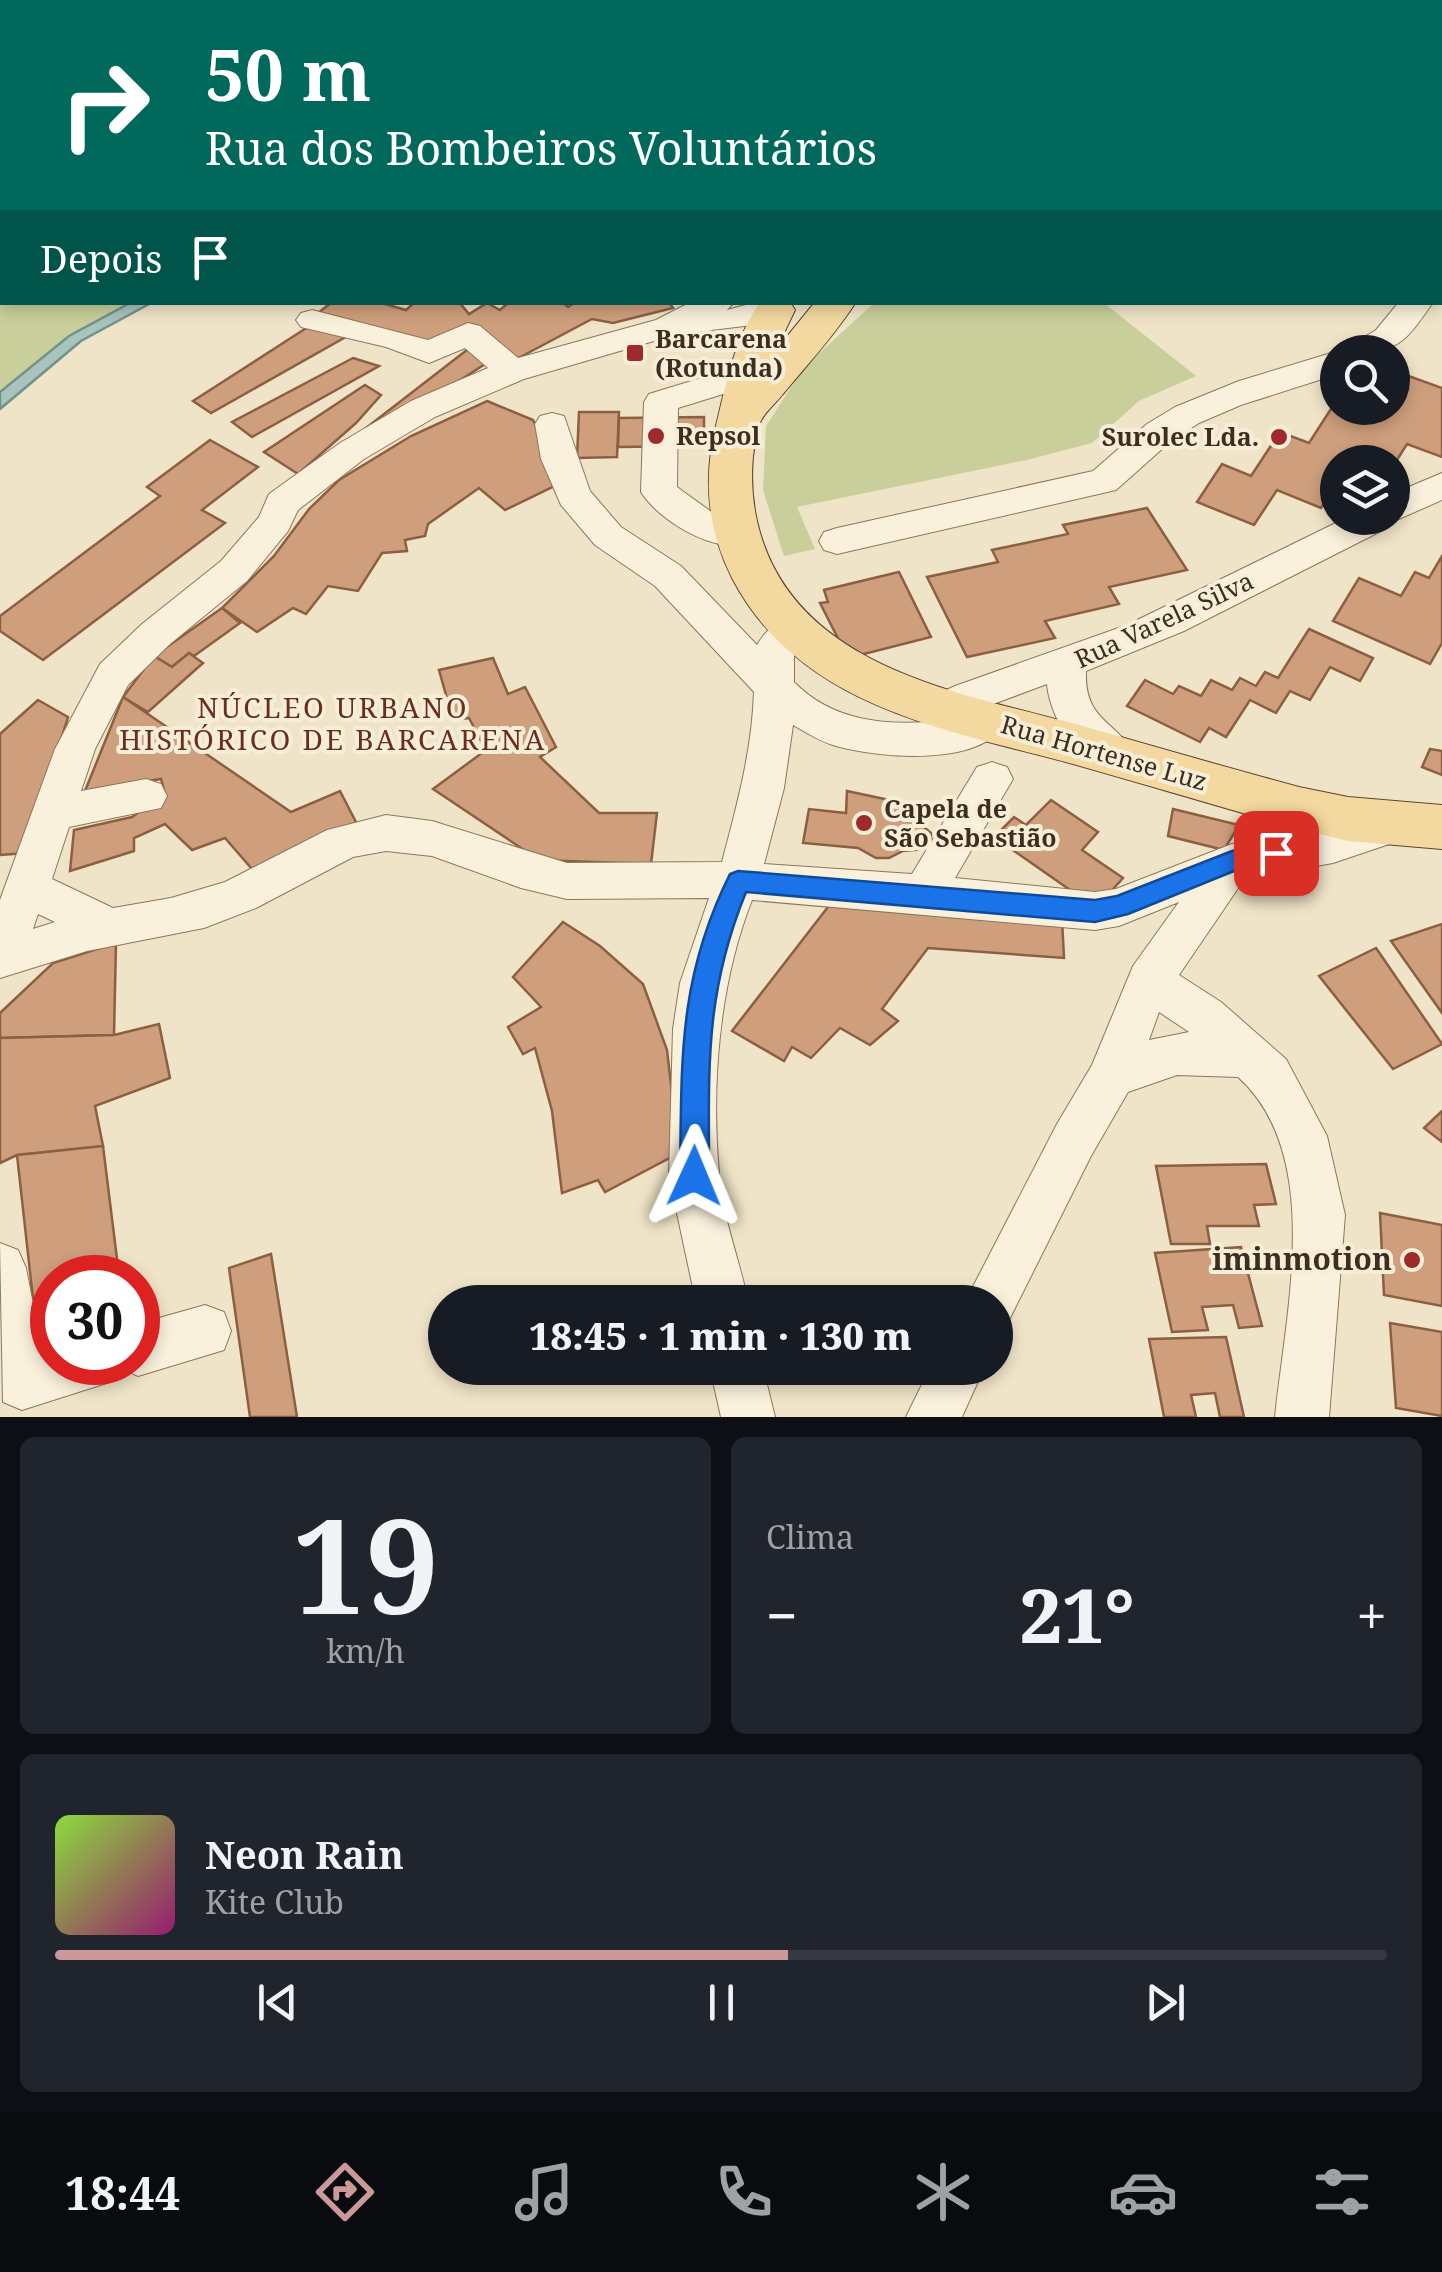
<!DOCTYPE html>
<html lang="pt">
<meta charset="utf-8">
<style>
body{margin:0;font-family:"Noto Serif",serif;background:#20242c;color:#f1f3f6;height:100vh;display:flex;flex-direction:column;font-size:38px;white-space:nowrap}
*{box-sizing:border-box;margin:0}
p{font-size:32px;color:#9ea1a6}
.icon{flex:none;width:55px;height:55px;fill:none;stroke:currentColor;stroke-width:2;stroke-linecap:round;stroke-linejoin:round}
.map{position:relative;height:1417px;overflow:hidden}
.sheet{display:flex;flex-direction:column;gap:20px;padding:20px;background:#0d0f14;flex:1}
.sheet>*{flex:none}
.hud{position:absolute;left:0px;top:0px;width:1442px;height:305px;box-shadow:0 5px 15px #0003;background:#00695c;color:#fff;overflow:hidden}
.controls{position:absolute;left:1320px;top:335px;display:grid;gap:20px}
.controls a{display:grid;place-items:center;width:90px;height:90px;border-radius:50%;background:#171b24;box-shadow:0 5px 15px #0003;font-size:50px}
.speed{position:absolute;left:30px;top:1255px;display:flex;gap:20px;font-size:50px;font-weight:700;text-align:center}
.speed>*{display:grid;place-content:center;width:130px;height:130px;border-radius:50%;background:#171b24;box-shadow:0 5px 15px #0003;line-height:1}
.speed .limit{border:15px solid #d22;background:#fff;color:#111}
.pin{position:absolute;display:grid;place-items:center;width:85px;height:85px;color:#fff;margin:-42px;border-radius:20px;box-shadow:0 5px 15px #0006}
.me{position:absolute;width:110px;margin:-55px;rotate:1deg;stroke-linejoin:round;filter:drop-shadow(0 0 8px #0008)}
.turn{display:flex;align-items:center;gap:35px;height:210px;padding:0 40px;font-size:45px}
.turn .icon{width:130px;height:130px;stroke-width:2.5}
.turn b{display:block;font-size:70px;line-height:85px}
.then{display:flex;align-items:center;height:95px;padding:0 40px;background:#0003;gap:20px;font-size:38px}
.big{font-size:75px;font-weight:800;line-height:1.1}
.sheet .card{flex:1;display:flex;flex-direction:column;justify-content:center;gap:15px;min-width:0;padding:0 35px;border-radius:15px;background:#20242c}
.sheet .dial{align-items:center;gap:0}
.dial b{font-size:130px;line-height:1}
.song{display:flex;align-items:center;gap:30px}
.cover{width:120px;height:120px;border-radius:15px;background:linear-gradient(135deg,hsl(90 70% 55%),hsl(320 70% 35%))}
.played{height:10px;border-radius:5px;background:linear-gradient(90deg,#cc999b 55%,#363941 55%)}
.keys{display:flex;justify-content:space-around;direction:ltr}
.heat{display:flex;justify-content:space-between;align-items:center;font-size:55px;direction:ltr}
.sheet .tiles{flex:1;display:grid;gap:20px;grid-template-columns:1fr 1fr}
.card:last-child{grid-column:span 2}
.trip{position:absolute;left:428px;top:1285px;width:585px;height:100px;border-radius:50px;background:#171b24;box-shadow:0 5px 15px #0003;font-weight:800;line-height:100px;text-align:center}
.dock{display:flex;height:160px;justify-content:space-around;align-items:center;background:#090b0e;color:#9ea1a6}
.dock .icon{width:70px;height:70px}
.dock .on{color:#cc999b}
.dock b{font-size:45px;color:#f1f3f6}
.map>svg:first-child{display:block}
.green{fill:#c9cf9b}
.water{fill:#a9c4bc;stroke:#6f938a;stroke-width:2.5}
.building{fill:#cf9f7d;stroke:#8d5f41;stroke-width:2.5}
.lines{fill:none;stroke-linecap:round;stroke-linejoin:round}
.minor-casing{stroke:#8d765c;stroke-width:2}
.major-casing{stroke:#5b4430;stroke-width:2}
.minor{fill:#faf1dc;fill-rule:evenodd}
.major{fill:#f3d9a0;fill-rule:evenodd}
.route{fill:#1a73e8;stroke:#114b97;stroke-width:2.5}
.poi-dot{fill:#9e2a2b;stroke:#f7eed8;stroke-width:4}
.labels{text-anchor:middle;stroke-width:8;stroke-linejoin:round;paint-order:stroke}
.poi-label{font-size:25px;font-weight:bold;fill:#3d2e20;stroke:#f7eed8;text-anchor:start}
.street-label{font-size:25px;fill:#3d2e20;stroke:#f7eed8}
.neighbourhood-label{font-size:28px;letter-spacing:2.5px;fill:#6b2e1e;stroke:#f7eed8}
.near-poi-label{font-size:30px;font-weight:bold;fill:#3d2e20;stroke:#f7eed8;text-anchor:end}
</style>
<div class="map">
<svg width="1442" height="1417" viewBox="0 0 1442 1417">
<rect width="100%" height="100%" fill="#f0e4c8"/>
<g class="green">
<path d="M0,70L2,302L130,303L69,336L0,392Z"/>
<path d="M874,303H1104L1196,376L1139,401L1092,443L1027,460L797,507L815,549L784,556L763,490L766,426L804,367Z"/>
</g>
<path class="water" d="M130,303H151L81,341L0,409V392L69,336Z"/>
<g class="building">
<path d="M332,302H378L406,310L415,302H459L469,314L487,303L500,310L509,302H562L568,307L576,302H669L673,308L613,323L592,319L511,362L488,335L428,348L313,317Z"/>
<path d="M311,325L351,334L211,413L193,401Z"/>
<path d="M472,346L494,358L378,434L366,428Z"/>
<path d="M353,358L379,366L252,437L232,422Z"/>
<path d="M1392,370L1442,388V457L1407,444L1392,468V462H1338V481L1321,508L1277,490L1254,525L1197,502L1222,464L1251,476L1280,432L1309,443L1338,398V408H1392Z"/>
<path d="M365,385L381,395L356,423L298,474L264,452Z"/>
<path d="M487,401L533,420L563,482L505,510L479,488L428,524L425,536L405,540L407,551L382,553L358,591L328,586L306,614L293,608L257,632L222,608L274,556L309,509L339,480L411,436Z"/>
<path d="M579,412H619L617,457L577,458Z"/>
<path d="M704,417V446L618,447L619,418Z"/>
<path d="M210,440L258,467L202,510L225,523L43,660L0,631V616L160,496L147,487Z"/>
<path d="M1147,508L1187,570L1109,587L1119,604L1045,621L1055,638L967,657L927,577L998,562L992,550L1068,534L1063,525Z"/>
<path d="M1442,556V643L1430,664L1333,621L1359,578L1401,596L1415,572L1429,578Z"/>
<path d="M899,572L931,637L848,658L820,603L828,602L824,590Z"/>
<path d="M222,608L240,623L194,656L189,653L172,667L154,656Z"/>
<path d="M1309,629L1373,658L1360,681L1330,667L1310,700L1290,691L1276,713L1250,700L1226,737L1209,728L1200,742L1127,706L1145,680L1173,694L1179,686L1201,696L1211,680L1232,690L1240,678L1256,686L1265,672L1278,678Z"/>
<path d="M189,653L203,663L148,712L123,697L154,656L172,667Z"/>
<path d="M493,658L508,694L525,687L556,747L540,757L599,813H657L651,864L539,860L433,789L486,750L469,718L453,720L439,670Z"/>
<path d="M123,697L291,812L340,791L358,826L258,876L225,838L192,850L165,824L134,838V851L70,871L74,830L132,817L165,794L161,779L85,791Z"/>
<path d="M38,700L68,717L26,853L0,855V734Z"/>
<path d="M1430,749L1442,751V775L1422,767Z"/>
<path d="M847,791L922,807L917,821L931,833V842L925,849L903,851L889,858H876L858,848L803,843L809,809L846,813Z"/>
<path d="M1051,800L1098,832L1082,850L1123,878L1096,908L994,837L1014,817L1026,825Z"/>
<path d="M1173,809L1239,825L1224,850L1168,836Z"/>
<path d="M831,903L1062,919L1064,958L928,948L882,1009L898,1021L870,1045L840,1028L811,1058L792,1047L784,1061L732,1031Z"/>
<path d="M563,922L600,946L643,984L667,1050L679,1153L605,1192L598,1180L562,1193L552,1111L535,1048L523,1054L508,1027L541,1007L513,977Z"/>
<path d="M1442,924V1013L1391,941Z"/>
<path d="M116,943L114,1035L0,1038V1013L53,963Z"/>
<path d="M1376,948L1442,1044L1393,1069L1319,976Z"/>
<path d="M159,1024L170,1078L95,1106L103,1146L17,1155L0,1163V1038L114,1035Z"/>
<path d="M1442,1111V1142L1424,1128Z"/>
<path d="M103,1146L119,1275L52,1278V1293L33,1299L17,1155Z"/>
<path d="M1266,1164L1276,1204L1254,1205L1259,1226H1207L1210,1244H1171L1156,1166Z"/>
<path d="M1380,1213L1442,1225V1306L1384,1295Z"/>
<path d="M1241,1247L1262,1326L1239,1328L1233,1305L1202,1307L1208,1330L1172,1332L1155,1253Z"/>
<path d="M271,1254L297,1417H250L229,1268Z"/>
<path d="M1390,1323L1442,1332V1416L1396,1408Z"/>
<path d="M1226,1337L1244,1417H1220L1215,1393L1191,1395L1196,1417H1164L1149,1339Z"/>
</g>
<g class="lines">
<g class="minor-casing">
<g id="minor">
<rect x="0" y="51" width="2" height="16"/>
<rect x="1440" y="111" width="2" height="16"/>
<path d="M1442,260V281L1440,282V261Z"/>
<path d="M691,302H734L727,310L757,302H784L788,308L783,315L761,324L678,334L524,379L435,417L364,459L298,510L288,531L247,581L170,644L128,685L95,749L81,791L146,779L161,784L167,796L161,808L69,827L52,879L113,908L171,898L225,882L327,830L386,815L432,821L567,863L722,862C737,805 752,751 754,692L655,586L595,545L561,505L541,459L535,424L540,416L552,413L564,416L590,491L621,527L681,566L757,645C769,625 784,614 806,621L811,631L794,653V682C833,722 887,726 939,721L932,719L926,708L932,697L955,686L1127,625L1346,518H1392V494L1442,473V500L1392,522L1389,527L1184,631L1086,671C1084,722 1117,720 1135,756L1129,768C1087,781 1050,721 1047,684L988,706L1001,710L1007,721C982,768 880,758 836,746C821,742 807,733 793,725L784,788L764,864L912,874L977,767L992,762L1007,767L1013,779L955,878L1095,892L1116,889L1232,844L1333,827L1395,808L1410,813L1416,825L1410,837L1333,863L1245,878L1179,975L1221,1002L1286,1059L1327,1136L1345,1215L1329,1417H1275C1285,1315 1325,1155 1238,1077L1177,1075L1128,1092L1091,1156L1009,1320L995,1326V1302H965L1057,1124L1092,1065L1133,966L1179,902L1119,926L1095,930L752,900C719,984 711,1084 719,1174C722,1217 740,1260 748,1302H696L669,1176L673,1029L680,983L709,898L567,899L521,888L432,856L386,851L353,857L256,908L204,928L87,951L0,978V900L55,749L100,664L142,624L221,561L259,517L269,494L340,443L411,401L488,368L465,348L429,363L386,347L301,327L296,320L301,313L312,310L428,340L468,323L480,326L518,358L656,320ZM38,914L55,922L33,929ZM1159,1012L1189,1032L1149,1040Z"/>
<path d="M1399,302H1433C1404,345 1398,352 1347,352L1351,345L1376,330Z"/>
<path d="M1338,351L1342,352H1338V374L1241,405L1199,423L1171,441L1116,490L837,554L824,550L819,541L824,532L837,528L1093,471L1147,424L1175,407L1239,381Z"/>
<path d="M750,363L762,366L767,374L762,382L678,408L677,487L717,516L749,526L754,535L749,544C715,554 659,521 641,492L644,402L649,394Z"/>
<path d="M0,1243L18,1250L26,1268L42,1350L52,1347V1362H138V1324L205,1305L224,1312L231,1331L224,1350L138,1376L119,1367L113,1381L22,1410L3,1402Z"/>
<path d="M710,1368H763L775,1417H721Z"/>
<path d="M930,1368H984L962,1417H906Z"/>
</g>
</g>
<g class="major-casing">
<g id="major">
<path d="M350,0H383L384,2H352Z"/>
<path d="M760,302H790L795,310L776,350L815,302L854,305C833,337 807,365 783,394C776,403 763,414 760,423C750,453 750,490 757,521C790,667 957,692 1079,725C1152,746 1225,767 1299,787L1348,797L1442,805V849L1348,841L1299,829C1223,808 1148,785 1073,764C944,729 799,707 732,578C708,530 703,482 715,430C726,385 733,342 760,302Z"/>
</g>
</g>
<use href="#minor" class="minor"/>
<use href="#major" class="major"/>
</g>
<path class="route" d="M1276,843L1285,846L1288,853L1285,860L1234,871L1128,914L1095,922L746,892C704,995 709,1069 709,1176L704,1186L694,1190L685,1186L680,1176C682,1062 677,980 730,874L738,871L1095,900L1117,896L1232,851Z"/>
<g class="poi-dot">
<rect x="625" y="343" width="20" height="20" rx="5"/>
<circle cx="656" cy="436" r="10"/>
<circle cx="1279" cy="437" r="10"/>
<circle cx="864" cy="823" r="10"/>
<circle cx="1412" cy="1260" r="10"/>
</g>
<g class="labels">
<g class="poi-label">
<text x="655" y="348">Barcarena<tspan x="655" dy="29">(Rotunda)</tspan></text>
<text x="676" y="445">Repsol</text>
<text x="1259" y="446" text-anchor="end">Surolec Lda.</text>
<text x="884" y="818">Capela de<tspan x="884" dy="29">São Sebastião</tspan></text>
</g>
<g class="street-label">
<text transform="translate(1164 620) rotate(-25)" y="9">Rua Varela Silva</text>
<text transform="translate(1104 753) rotate(16)" y="9">Rua Hortense Luz</text>
</g>
<g class="neighbourhood-label">
<text x="333" y="718">NÚCLEO URBANO<tspan x="333" dy="32">HISTÓRICO DE BARCARENA</tspan></text>
</g>
<g class="near-poi-label">
<text x="1392" y="1270">iminmotion</text>
</g>
</g>
</svg>
<div class="controls">
<a><svg class="icon" aria-label="search" viewBox="0 0 24 24"><circle cx="10" cy="10" r="6"/><path d="M15 15l6 6"/></svg></a>
<a><svg class="icon" aria-label="layers" viewBox="0 0 24 24"><path d="M12 4l9 5-9 5-9-5zM3 14l9 5 9-5"/></svg></a>
</div>
<div class="speed"><div class="limit">30</div></div>
<div class="pin" style="left:1276px;top:853px;background:#d93025"><svg class="icon" aria-label="arrive" viewBox="0 0 24 24"><path d="M6 21V4h12l-3 4 3 4H6"/></svg></div>
<svg class="me" style="left:694px;top:1176px" viewBox="-20 -20 40 40"><path d="M0-17L14 15 0 8-14 15z" fill="#1a73e8" stroke="#fff" stroke-width="4"/></svg>
<div class="trip">18:45 · 1 min · 130 m</div>
<div class="hud">
<div class="turn"><svg class="icon" aria-label="right" viewBox="0 0 24 24"><path d="M7 20v-9h11M14 6l5 5-5 5"/></svg><div><b>50 m</b>Rua dos Bombeiros Voluntários</div></div>
<div class="then">Depois<svg class="icon" aria-label="arrive" viewBox="0 0 24 24"><path d="M6 21V4h12l-3 4 3 4H6"/></svg></div>
</div>
</div>
<section class="sheet">
<div class="tiles">
<div class="card dial"><b>19</b><p>km/h</p></div>
<div class="card"><p>Clima</p>
<div class="heat"><a>−</a><b class="big">21°</b><a>+</a></div>
</div>
<div class="card">
<div class="song"><i class="cover"></i><div><b>Neon Rain</b><p>Kite Club</p></div></div>
<div class="played"></div>
<div class="keys"><svg class="icon" aria-label="previous" viewBox="0 0 24 24"><path d="M18 5L8 12l10 7zM5 5v14"/></svg><svg class="icon" aria-label="pause" viewBox="0 0 24 24"><path d="M8 5v14M16 5v14"/></svg><svg class="icon" aria-label="next" viewBox="0 0 24 24"><path d="M6 5l10 7-10 7zM19 5v14"/></svg></div>
</div>
</div>
</section>
<nav class="dock">
<b>18:44</b>
<svg class="icon on" aria-label="directions" viewBox="0 0 24 24"><path d="M12 3l9 9-9 9-9-9zM9 14v-3h6M13 9l2 2-2 2"/></svg>
<svg class="icon" aria-label="music" viewBox="0 0 24 24"><path d="M9 18V5l10-2v13"/><circle cx="6" cy="18" r="3"/><circle cx="16" cy="16" r="3"/></svg>
<svg class="icon" aria-label="phone" viewBox="0 0 24 24"><path d="M5 4h4l2 5-3 2q2 4 5 5l2-3 5 2v4C11 20 4 13 5 4z"/></svg>
<svg class="icon" aria-label="climate" viewBox="0 0 24 24"><path d="M12 3v18M4 7l16 10M4 17L20 7"/></svg>
<svg class="icon" aria-label="car" viewBox="0 0 24 24"><path d="M5 17H2v-5l4-1 3-4h7l3 4 3 1v5h-3M9 17h6M6 11h13"/><circle cx="7" cy="17" r="2"/><circle cx="17" cy="17" r="2"/></svg>
<svg class="icon" aria-label="filters" viewBox="0 0 24 24"><path d="M4 7h16M4 17h16"/><circle cx="9" cy="7" r="2"/><circle cx="15" cy="17" r="2"/></svg>
</nav>
